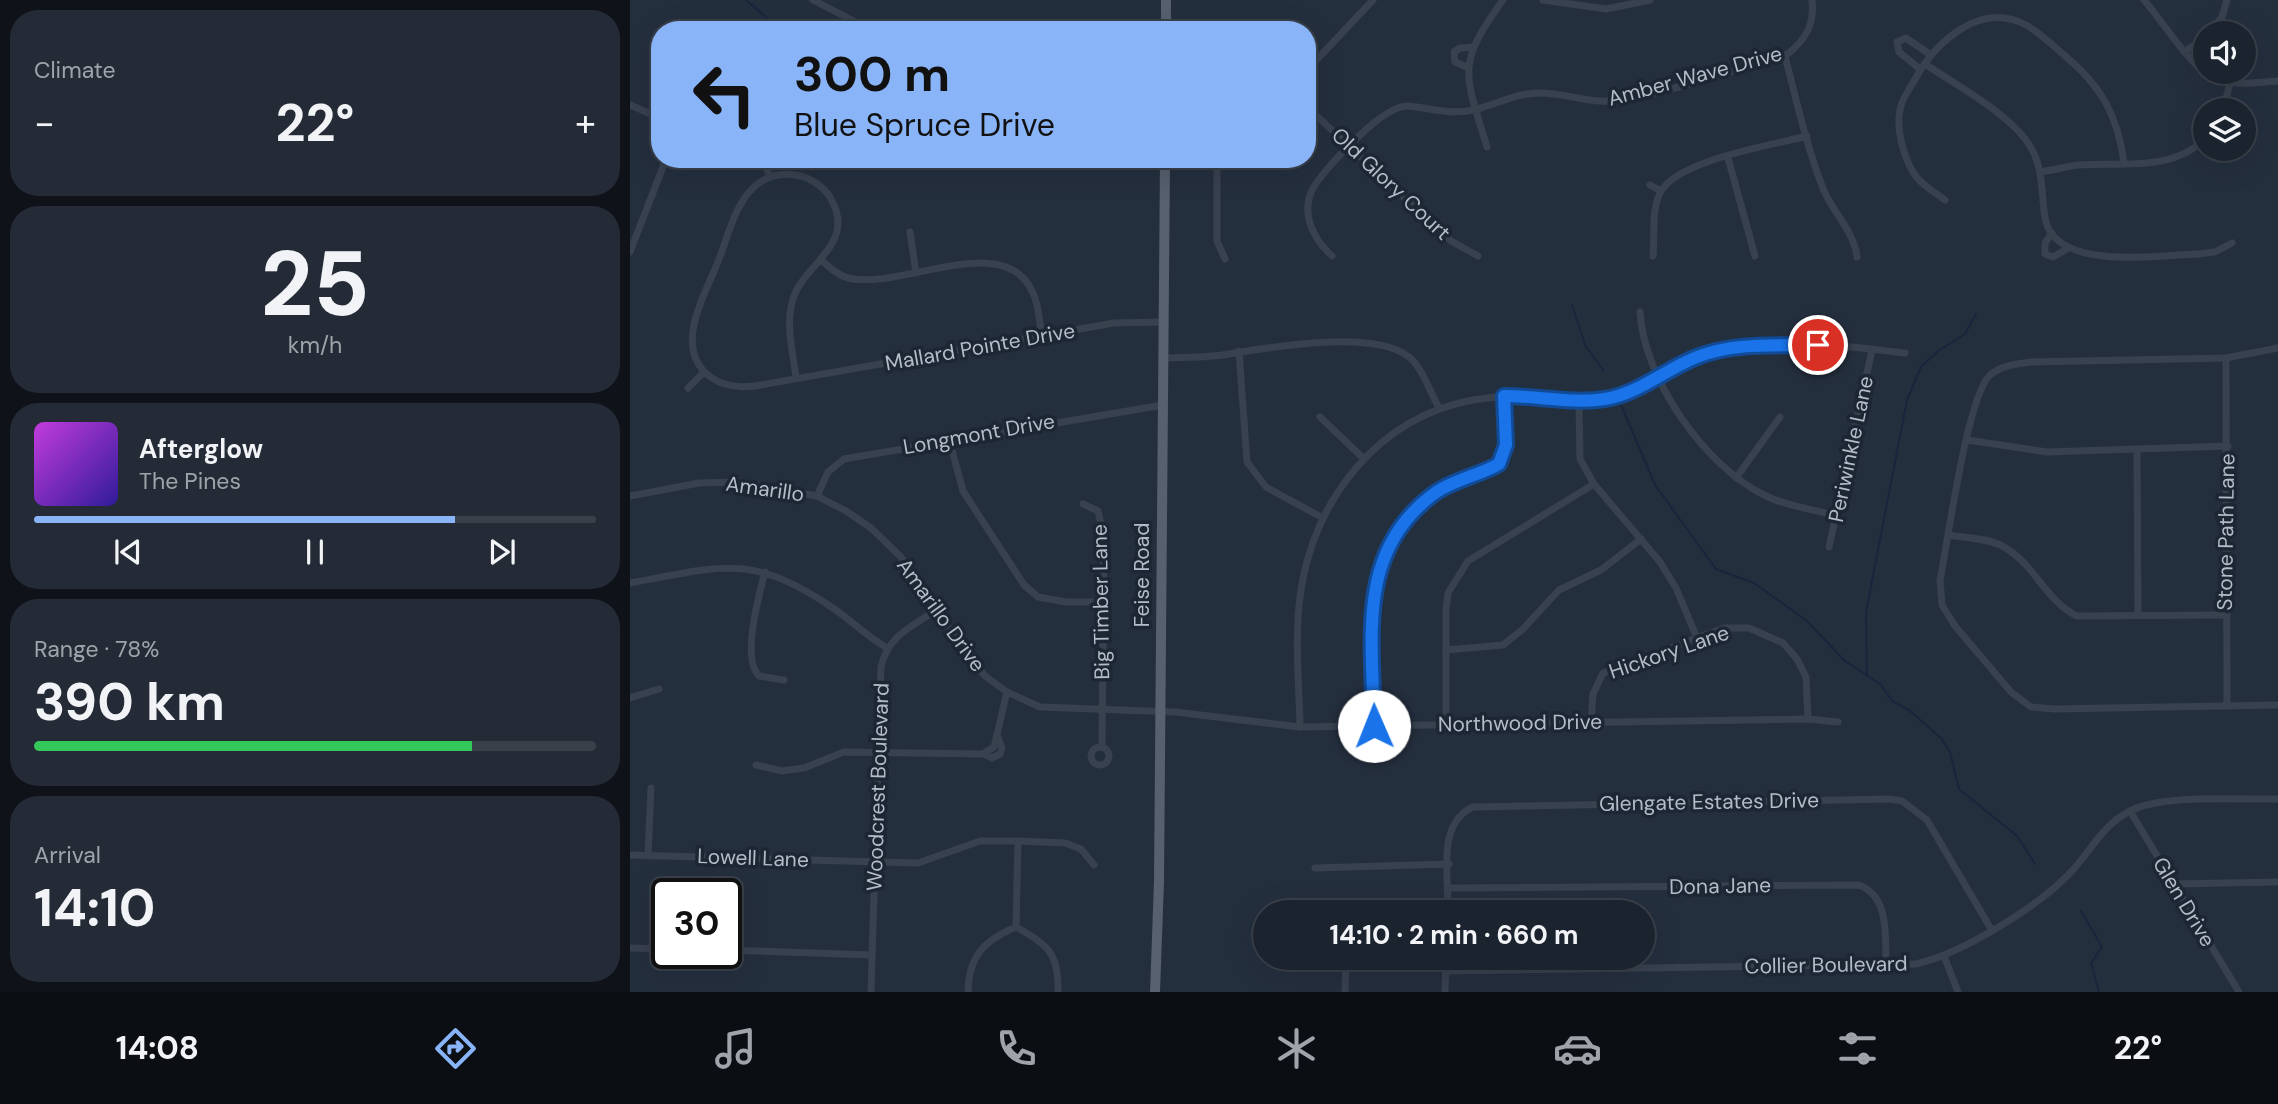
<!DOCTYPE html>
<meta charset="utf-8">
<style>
body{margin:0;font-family:"DM Sans",sans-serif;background:#242b36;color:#f1f3f6;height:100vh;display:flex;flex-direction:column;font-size:26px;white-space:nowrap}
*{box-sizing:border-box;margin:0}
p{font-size:23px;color:#a0a4aa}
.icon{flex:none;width:38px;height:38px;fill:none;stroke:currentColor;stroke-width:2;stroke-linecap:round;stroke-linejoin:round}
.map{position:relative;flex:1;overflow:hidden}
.sheet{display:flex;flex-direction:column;gap:10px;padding:10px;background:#0f1319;width:630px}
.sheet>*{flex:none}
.hud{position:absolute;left:21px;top:21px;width:665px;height:147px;border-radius:28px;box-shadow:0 7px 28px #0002,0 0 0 2px #39404a;background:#8ab4f8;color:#111;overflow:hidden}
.fabs{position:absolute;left:1563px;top:21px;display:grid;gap:14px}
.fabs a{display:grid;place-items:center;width:63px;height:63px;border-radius:50%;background:#1b232e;box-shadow:0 7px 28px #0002,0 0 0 2px #39404a;font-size:35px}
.speed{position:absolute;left:21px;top:878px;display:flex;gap:14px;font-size:35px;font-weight:700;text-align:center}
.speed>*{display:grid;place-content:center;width:91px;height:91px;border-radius:50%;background:#1b232e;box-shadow:0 7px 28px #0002,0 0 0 2px #39404a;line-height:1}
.speed .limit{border:4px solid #111;border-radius:10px;background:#fff;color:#111}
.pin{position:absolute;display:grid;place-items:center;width:60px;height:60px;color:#fff;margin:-30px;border:4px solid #fff;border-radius:50%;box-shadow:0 2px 7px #0007}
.me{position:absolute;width:77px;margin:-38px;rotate:359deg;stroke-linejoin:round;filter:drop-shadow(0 0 5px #0008)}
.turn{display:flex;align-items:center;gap:24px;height:147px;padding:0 28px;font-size:32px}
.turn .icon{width:91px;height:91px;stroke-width:2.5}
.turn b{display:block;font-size:49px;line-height:60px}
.big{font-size:52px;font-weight:700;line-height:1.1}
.sheet .tile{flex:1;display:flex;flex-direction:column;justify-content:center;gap:10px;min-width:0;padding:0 24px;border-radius:28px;background:#242b36}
.sheet .dial{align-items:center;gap:0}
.dial b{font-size:91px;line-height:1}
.song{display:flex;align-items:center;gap:21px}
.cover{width:84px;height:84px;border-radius:10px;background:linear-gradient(135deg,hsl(290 70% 55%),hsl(250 70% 35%))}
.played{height:7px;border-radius:4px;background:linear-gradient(90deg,#8ab4f8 75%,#39404a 75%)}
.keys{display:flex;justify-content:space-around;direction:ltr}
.heat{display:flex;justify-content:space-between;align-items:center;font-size:38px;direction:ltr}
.charge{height:10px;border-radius:5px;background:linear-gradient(90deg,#34c759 78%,#39404a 0)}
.trip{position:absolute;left:623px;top:900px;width:402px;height:70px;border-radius:35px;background:#1b232e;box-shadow:0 7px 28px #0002,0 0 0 2px #39404a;font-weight:700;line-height:70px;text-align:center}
.dock{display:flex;height:112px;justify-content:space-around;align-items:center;background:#0b0e12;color:#a0a4aa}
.dock .icon{width:49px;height:49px}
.dock .selected{color:#8ab4f8}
.dock b{font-size:32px;color:#f1f3f6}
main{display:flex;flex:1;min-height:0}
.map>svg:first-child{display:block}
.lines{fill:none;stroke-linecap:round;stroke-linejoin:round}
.stream{stroke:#17263c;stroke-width:2}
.minor{stroke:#38414e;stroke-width:7}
.major{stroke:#56606e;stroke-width:10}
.route-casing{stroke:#114b97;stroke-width:18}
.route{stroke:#1a73e8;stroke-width:12}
.labels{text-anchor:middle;stroke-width:7;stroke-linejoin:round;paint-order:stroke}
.street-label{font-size:21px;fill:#b4bcc9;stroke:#1d2633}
</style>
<main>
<section class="sheet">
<div class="tile"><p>Climate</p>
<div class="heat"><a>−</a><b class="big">22°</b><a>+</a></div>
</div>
<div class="tile dial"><b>25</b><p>km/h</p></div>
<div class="tile">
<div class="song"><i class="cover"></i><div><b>Afterglow</b><p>The Pines</p></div></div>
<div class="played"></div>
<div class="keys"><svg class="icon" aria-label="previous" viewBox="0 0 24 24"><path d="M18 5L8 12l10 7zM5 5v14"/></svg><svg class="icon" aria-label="pause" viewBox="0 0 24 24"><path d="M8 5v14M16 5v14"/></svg><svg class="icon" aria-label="next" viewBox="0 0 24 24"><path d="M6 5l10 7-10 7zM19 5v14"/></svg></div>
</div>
<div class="tile"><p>Range · 78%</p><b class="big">390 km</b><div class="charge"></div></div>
<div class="tile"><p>Arrival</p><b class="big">14:10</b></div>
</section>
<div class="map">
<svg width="1648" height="992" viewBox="0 0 1648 992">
<rect width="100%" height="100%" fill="#242f3e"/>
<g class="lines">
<g class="stream">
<path d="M116,0L151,30"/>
<path d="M942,305L956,347L974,371"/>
<path d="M992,407L1025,485L1086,569L1124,583L1177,621L1215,661L1251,685L1262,701L1279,710L1311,738L1320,752L1329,789L1387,836L1405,864"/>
<path d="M1237,676L1236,612L1277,400L1291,367L1308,351L1335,334L1346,314"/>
<path d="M1451,911L1472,947L1461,963L1469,992"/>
</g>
<g class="minor">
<path d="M183,0L241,30"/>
<path d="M913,0L976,9L1020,0"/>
<path d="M1514,0C1531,19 1565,74 1588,80C1606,86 1629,82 1648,81"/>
<path d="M591,24L597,30"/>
<path d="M1579,33L1592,17L1597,0"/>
<path d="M1556,51L1575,37"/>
<path d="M1155,56C1166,99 1176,144 1192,186C1201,211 1224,230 1227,257"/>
<path d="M1295,64C1326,85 1380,114 1400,146C1414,168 1411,194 1415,218C1424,272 1529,255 1568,254L1585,252L1602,243"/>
<path d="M837,67L825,62L824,52L830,48L842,47"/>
<path d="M1290,69L1269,52L1267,42L1276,38L1301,55"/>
<path d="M677,70L743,0"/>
<path d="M0,105L30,118"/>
<path d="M677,107L821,241L848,256"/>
<path d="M1593,110L1600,83"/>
<path d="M857,147C835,73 825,66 873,0"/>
<path d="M1098,158L1125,256"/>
<path d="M587,159V241L595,259"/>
<path d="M135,166L140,176"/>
<path d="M1410,172C1423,170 1435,167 1448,165C1492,162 1541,172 1575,139"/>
<path d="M1020,185L1031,191"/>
<path d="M1315,200C1304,192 1289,183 1283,172C1273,155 1266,129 1270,110C1271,100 1279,90 1284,81C1304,44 1349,0 1396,25C1409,32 1422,45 1434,55C1471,85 1488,116 1494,163"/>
<path d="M280,232L286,273"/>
<path d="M1422,233L1415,243V254L1423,257L1437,249"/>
<path d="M0,252L36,159"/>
<path d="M702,256C681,237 668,208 687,182C702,162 753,105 778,106C801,108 823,116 847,109C870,103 888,92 913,93C940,94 963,105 991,100C1046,91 1101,70 1155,56C1175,41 1185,25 1182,0"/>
<path d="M1023,256C1025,237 1021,211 1030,193C1046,160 1143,145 1177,136"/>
<path d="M191,260C199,267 207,275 218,278C271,291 375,228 403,293C409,305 409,322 412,335"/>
<path d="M1010,312C1014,379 1074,465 1134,495C1155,506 1183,509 1206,516"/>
<path d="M1648,348L1596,358L1401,362C1388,364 1371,365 1360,375C1337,397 1318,541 1310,580L1312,605L1325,626L1381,692L1401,707L1424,709L1648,705"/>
<path d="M609,351L617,462L636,487L691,517"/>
<path d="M534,358C555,357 577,358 599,354C641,347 744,329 779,357C793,368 800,393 809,408"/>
<path d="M1596,358L1597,706"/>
<path d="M166,378C163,352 155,325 163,299C173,265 224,246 203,203C190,173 146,164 123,188C105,205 98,236 89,259C76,294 42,346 79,376C92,386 109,388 125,386L484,323L534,322"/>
<path d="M58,388L74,372"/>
<path d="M949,401L950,459L964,484L1030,562L1046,588L1067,638"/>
<path d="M690,417L733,458"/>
<path d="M319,439L333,491L394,585L408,597L436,602H474"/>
<path d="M1337,440L1417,452L1598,446"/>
<path d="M1507,450L1508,615"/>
<path d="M1106,478L1150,417"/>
<path d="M0,496L69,483L110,482L187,496L216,511L241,528L271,557L334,650L355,676L377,692L410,707L545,712L670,727L1178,719L1208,722"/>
<path d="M187,496L198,472L214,459L533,405"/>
<path d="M453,504L468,511L474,536L472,747"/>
<path d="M1319,535C1335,538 1358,538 1372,546C1404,562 1415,601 1447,616L1595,615"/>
<path d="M1199,547L1242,350"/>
<path d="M135,572C129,595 111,659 129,676L154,680"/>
<path d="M0,583C90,567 119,552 200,606C220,619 237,637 257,648"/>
<path d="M816,650L873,645L893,629L929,590L971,570L1011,539"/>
<path d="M0,698L29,689"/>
<path d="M961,723L963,694L973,673L1094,628H1119L1153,643L1167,659L1176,677L1178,719"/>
<path d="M816,724V610L818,593L838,561L964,484"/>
<path d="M745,726C743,639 725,551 806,493C825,479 848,475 869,465L876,445L874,396"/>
<path d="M670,727C669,682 664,634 671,590C685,498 749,417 843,400C865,396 889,395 912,396C933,398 953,402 975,399C1008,394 1035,370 1066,358C1127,333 1211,346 1275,353"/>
<circle cx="470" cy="756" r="9"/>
<path d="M354,754L362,758L370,754L372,748L367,735"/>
<path d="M126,765L152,771L174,768L214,752L353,754L364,747L377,692"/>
<path d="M1500,811L1609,992"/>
<path d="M0,855L288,863L350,841H388L435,843L451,849L464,865"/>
<path d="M18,856L21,788"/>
<path d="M685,868L819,864"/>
<path d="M1544,884L1648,882"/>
<path d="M818,888L1229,885C1260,897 1255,936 1256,964"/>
<path d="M818,912C819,878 806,823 843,807L1259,799L1272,801L1297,820L1361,929"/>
<path d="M386,927C418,945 429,953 428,992"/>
<path d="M0,948L37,949"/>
<path d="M96,950L242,955"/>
<path d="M1314,956L1328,992"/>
<path d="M815,971L1286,964C1333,953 1408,907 1441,872C1461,851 1472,825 1500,811C1533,794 1609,800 1648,799"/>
<path d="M241,992L251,667C258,635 283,626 308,609"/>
<path d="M338,992C339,956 353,941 386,927L388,841"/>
<path d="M715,992L716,957"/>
<path d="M815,992L816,957"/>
</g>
<g class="major">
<path d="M536,0V30"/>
<path d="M525,992L529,881L535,159"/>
</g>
</g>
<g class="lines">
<g class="route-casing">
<path id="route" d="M744,726C743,640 725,551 805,493C825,479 848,476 869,464L876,445L874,396C907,396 942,404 975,399C1008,394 1036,369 1067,357C1105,342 1147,346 1188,345"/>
</g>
<use href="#route" class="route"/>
</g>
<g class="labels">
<g class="street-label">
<text transform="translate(1065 76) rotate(-15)" y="7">Amber Wave Drive</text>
<text transform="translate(761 184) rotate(43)" y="7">Old Glory Court</text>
<text transform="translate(350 347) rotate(-10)" y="7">Mallard Pointe Drive</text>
<text transform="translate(349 434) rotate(-10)" y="7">Longmont Drive</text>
<text transform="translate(1221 449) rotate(-78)" y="7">Periwinkle Lane</text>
<text transform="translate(135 489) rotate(8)" y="7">Amarillo</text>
<text transform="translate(1596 532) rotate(-89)" y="7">Stone Path Lane</text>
<text transform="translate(512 575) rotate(-90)" y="7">Feise Road</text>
<text transform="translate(471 602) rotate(-91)" y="7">Big Timber Lane</text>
<text transform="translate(311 615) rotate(54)" y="7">Amarillo Drive</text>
<text transform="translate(1039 652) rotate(-19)" y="7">Hickory Lane</text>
<text transform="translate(890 723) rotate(-1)" y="7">Northwood Drive</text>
<text transform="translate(248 787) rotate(-88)" y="7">Woodcrest Boulevard</text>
<text transform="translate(1079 802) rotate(-1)" y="7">Glengate Estates Drive</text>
<text transform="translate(123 858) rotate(2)" y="7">Lowell Lane</text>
<text transform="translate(1090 886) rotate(-1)" y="7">Dona Jane</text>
<text transform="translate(1554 902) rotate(59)" y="7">Glen Drive</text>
<text transform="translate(1196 965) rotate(-1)" y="7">Collier Boulevard</text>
</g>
</g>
</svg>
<div class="fabs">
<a><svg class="icon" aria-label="sound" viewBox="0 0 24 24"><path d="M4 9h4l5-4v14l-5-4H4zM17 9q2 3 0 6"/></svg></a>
<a><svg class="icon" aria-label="layers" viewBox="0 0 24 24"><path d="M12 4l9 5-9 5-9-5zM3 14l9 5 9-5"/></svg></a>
</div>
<div class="speed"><div class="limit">30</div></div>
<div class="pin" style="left:1188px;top:345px;background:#d93025"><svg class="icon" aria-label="arrive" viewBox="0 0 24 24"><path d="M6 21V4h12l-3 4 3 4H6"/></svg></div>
<svg class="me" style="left:744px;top:726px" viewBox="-20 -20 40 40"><circle r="19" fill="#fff"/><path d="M0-13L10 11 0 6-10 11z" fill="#1a73e8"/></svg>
<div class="trip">14:10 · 2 min · 660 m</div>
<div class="hud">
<div class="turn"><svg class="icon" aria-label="left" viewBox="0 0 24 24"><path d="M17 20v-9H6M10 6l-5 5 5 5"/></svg><div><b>300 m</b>Blue Spruce Drive</div></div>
</div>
</div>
</main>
<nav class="dock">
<b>14:08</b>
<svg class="icon selected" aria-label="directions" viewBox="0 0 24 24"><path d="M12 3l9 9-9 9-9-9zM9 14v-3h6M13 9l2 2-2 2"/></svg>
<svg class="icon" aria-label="music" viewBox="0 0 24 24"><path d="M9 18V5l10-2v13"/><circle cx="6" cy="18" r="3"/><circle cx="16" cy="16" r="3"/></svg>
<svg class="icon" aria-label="phone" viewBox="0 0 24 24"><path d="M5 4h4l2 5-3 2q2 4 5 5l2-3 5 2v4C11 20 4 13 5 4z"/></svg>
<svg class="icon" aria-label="climate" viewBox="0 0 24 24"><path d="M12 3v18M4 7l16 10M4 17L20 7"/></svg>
<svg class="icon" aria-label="car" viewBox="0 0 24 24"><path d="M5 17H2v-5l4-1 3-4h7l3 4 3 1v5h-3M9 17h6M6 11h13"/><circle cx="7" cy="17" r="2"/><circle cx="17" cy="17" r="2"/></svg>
<svg class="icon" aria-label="filters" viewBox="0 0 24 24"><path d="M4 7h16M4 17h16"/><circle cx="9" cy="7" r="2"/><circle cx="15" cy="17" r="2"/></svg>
<b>22°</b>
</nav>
